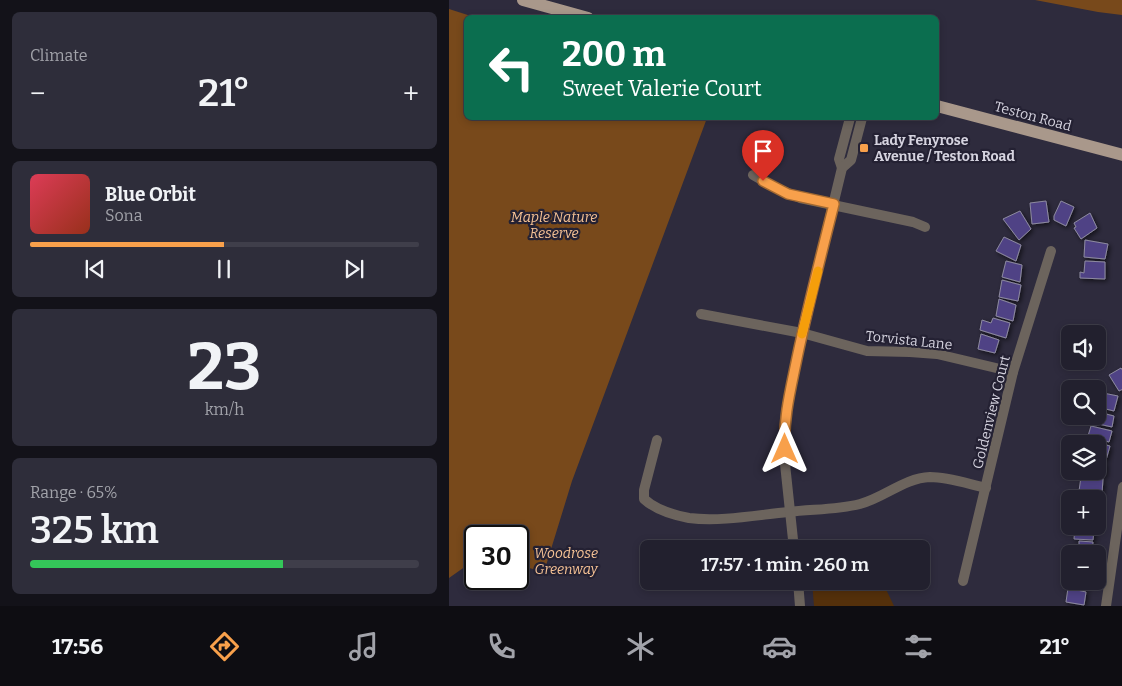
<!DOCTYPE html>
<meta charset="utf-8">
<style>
body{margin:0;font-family:Bitter,serif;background:#2e2d3a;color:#f1f3f6;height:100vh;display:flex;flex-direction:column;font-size:19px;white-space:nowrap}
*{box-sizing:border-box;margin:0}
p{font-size:16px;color:#a2a3aa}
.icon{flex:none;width:28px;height:28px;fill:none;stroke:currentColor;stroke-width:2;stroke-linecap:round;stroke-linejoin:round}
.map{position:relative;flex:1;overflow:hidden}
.drawer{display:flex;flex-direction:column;gap:12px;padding:12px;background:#131219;width:449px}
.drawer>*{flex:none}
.banner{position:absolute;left:15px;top:15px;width:475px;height:105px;border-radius:8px;box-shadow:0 2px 8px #0003,0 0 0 1px #3f3e4a;background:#0b6e4f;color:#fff;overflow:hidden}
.fabs{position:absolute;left:612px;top:325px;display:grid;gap:10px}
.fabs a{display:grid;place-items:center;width:45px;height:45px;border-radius:8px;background:#22202e;box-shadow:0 2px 8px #0003,0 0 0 1px #3f3e4a;font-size:25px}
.speed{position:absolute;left:15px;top:525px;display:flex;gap:10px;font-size:25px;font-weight:700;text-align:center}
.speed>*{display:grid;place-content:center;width:65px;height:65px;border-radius:50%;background:#22202e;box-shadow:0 2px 8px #0003,0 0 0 1px #3f3e4a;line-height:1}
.speed .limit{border:2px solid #111;border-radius:8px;background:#fff;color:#111}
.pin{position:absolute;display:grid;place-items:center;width:42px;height:42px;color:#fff;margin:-51px -21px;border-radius:50% 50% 50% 0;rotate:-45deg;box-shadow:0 0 5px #0007}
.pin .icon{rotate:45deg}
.me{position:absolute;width:55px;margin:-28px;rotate:0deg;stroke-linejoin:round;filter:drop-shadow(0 0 4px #0008)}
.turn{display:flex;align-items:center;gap:18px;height:105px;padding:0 15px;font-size:22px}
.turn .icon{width:65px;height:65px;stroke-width:2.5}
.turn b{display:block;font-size:35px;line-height:42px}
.big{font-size:38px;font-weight:600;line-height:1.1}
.drawer .tile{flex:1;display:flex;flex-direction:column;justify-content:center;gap:8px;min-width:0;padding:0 18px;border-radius:8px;background:#2e2d3a}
.drawer .dial{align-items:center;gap:0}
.dial b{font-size:65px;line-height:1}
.song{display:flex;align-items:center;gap:15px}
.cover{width:60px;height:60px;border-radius:8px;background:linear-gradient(135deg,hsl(350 70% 55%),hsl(10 70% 35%))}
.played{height:5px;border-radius:2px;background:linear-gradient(90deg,#f8a04b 50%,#3f3e4a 50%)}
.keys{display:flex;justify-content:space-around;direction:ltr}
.heat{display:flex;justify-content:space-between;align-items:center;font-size:28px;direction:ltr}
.charge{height:8px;border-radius:4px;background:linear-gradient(90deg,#34c759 65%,#3f3e4a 0)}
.trip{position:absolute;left:191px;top:540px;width:290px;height:50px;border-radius:8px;background:#22202e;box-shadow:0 2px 8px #0003,0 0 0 1px #3f3e4a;font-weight:600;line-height:50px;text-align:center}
.menu{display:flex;height:80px;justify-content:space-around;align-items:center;background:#0e0d12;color:#a2a3aa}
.menu .icon{width:35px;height:35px}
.menu .selected{color:#f8a04b}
.menu b{font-size:22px;color:#f1f3f6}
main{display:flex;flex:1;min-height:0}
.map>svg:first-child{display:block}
.green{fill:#54300b}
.forest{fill:#78491b}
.building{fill:#4f4285;stroke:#8d8aa0;filter:url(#shadow)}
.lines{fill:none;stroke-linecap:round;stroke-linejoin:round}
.minor{stroke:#6c645d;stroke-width:10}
.major{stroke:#a9988b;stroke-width:12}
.route-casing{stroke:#a16831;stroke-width:12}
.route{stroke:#f8a04b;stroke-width:9}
.slow{stroke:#f59e0b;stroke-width:9}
.poi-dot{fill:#f8a04b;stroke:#242133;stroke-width:2}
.labels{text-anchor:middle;stroke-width:4.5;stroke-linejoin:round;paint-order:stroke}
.street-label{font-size:14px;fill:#d5d3df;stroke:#242133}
.poi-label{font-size:14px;font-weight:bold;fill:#d5d3df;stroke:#242133;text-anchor:start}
.park-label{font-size:14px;font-style:italic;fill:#f6c295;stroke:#242133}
</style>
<main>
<section class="drawer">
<div class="tile"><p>Climate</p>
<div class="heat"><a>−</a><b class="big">21°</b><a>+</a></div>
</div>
<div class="tile">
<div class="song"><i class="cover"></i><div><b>Blue Orbit</b><p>Sona</p></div></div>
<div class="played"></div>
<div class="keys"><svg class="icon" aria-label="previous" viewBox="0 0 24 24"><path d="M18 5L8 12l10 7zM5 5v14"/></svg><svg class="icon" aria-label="pause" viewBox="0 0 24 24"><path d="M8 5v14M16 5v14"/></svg><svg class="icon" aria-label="next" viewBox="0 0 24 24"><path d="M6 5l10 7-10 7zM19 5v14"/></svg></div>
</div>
<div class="tile dial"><b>23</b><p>km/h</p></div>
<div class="tile"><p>Range · 65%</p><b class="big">325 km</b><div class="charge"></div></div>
</section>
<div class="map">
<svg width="674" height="606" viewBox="0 0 674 606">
<defs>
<filter id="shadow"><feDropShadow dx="2" dy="2" stdDeviation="2.5" flood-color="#0009"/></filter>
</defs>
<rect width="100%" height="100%" fill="#2e2b3d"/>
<path class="green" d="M363,581H433L445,606H365Z"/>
<g class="forest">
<path d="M586,0H673V15L649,12Z"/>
<path d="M0,9L25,17L18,18V118H258L123,481L95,572L69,565V536H26V564L17,566L0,578Z"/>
</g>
<g class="building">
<path d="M597,201L600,222L583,224L581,203Z"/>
<path d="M612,201L625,207L617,226L605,220V216Z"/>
<path d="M571,211L582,229L570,240L554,219Z"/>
<path d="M641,213L648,228L632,239L625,228L627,227L625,223Z"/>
<path d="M555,237L572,245L567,261L547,251Z"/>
<path d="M636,240L659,244L656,259L635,257Z"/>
<path d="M557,261L573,265L571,282L553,277Z"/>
<path d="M636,261L656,262V279L631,278V272L635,273Z"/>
<path d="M553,280L572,285L569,301L550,297Z"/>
<path d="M550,299L567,305L564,321L547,316Z"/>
<path d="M544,318L561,323L557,338L531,330L533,320L542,323Z"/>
<path d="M532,334L550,340L546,353L529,349Z"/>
<path d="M672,368L674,371V389L670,391L660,375Z"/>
<path d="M649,392L669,396L665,411L649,407Z"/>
<path d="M649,412L665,416L663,427L645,423L646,416H649Z"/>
<path d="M642,426L663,431L660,442L639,436Z"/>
<path d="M637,440L661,446L657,460L649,458V444H636Z"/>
<path d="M649,462L657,463L656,476L628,474V471H649Z"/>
<path d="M632,477L654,479L653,493L630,491Z"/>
<path d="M630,494L650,497L649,504V499H630Z"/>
<path d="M626,528L645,529L644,540L625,539Z"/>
<path d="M630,541L644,542L643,554H622L623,547H630Z"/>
<path d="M621,572V581H639L638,588L619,586Z"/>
<path d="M619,588L637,592L635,605L617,602Z"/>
</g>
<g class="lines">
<g class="minor">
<path d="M393,168L390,159L401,118"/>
<path d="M304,175L325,187L351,198L464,222L476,227"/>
<path d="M252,314L353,333L418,351L461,352L488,354L564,372"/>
<path d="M208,440L195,490V499C207,510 224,515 240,518C271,522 308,515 339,512C363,509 387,510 411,504C435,498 455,478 481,477C500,477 519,484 537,488"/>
<path d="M345,549L336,464L335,435L337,412L353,333L393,168L402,160L413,118"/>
<path d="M349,581L351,606"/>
<path d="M514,581L564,372L602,251"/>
<path d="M657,606L674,487"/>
</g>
<g class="major">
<path d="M74,0L139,18"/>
<path d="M488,106L674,155"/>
</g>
</g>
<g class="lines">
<g class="route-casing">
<path id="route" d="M314,181L339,194L385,204C372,255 359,306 348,358C342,388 334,418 336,449"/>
</g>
<use href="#route" class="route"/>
<path class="slow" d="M353,334L369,271"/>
</g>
<rect class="poi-dot" x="410" y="143" width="10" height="10" rx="2.5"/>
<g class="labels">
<g class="street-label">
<text transform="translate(584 116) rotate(15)" y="5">Teston Road</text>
<text transform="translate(460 340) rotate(6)" y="5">Torvista Lane</text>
<text transform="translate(542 412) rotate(-76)" y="5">Goldenview Court</text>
</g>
<g class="poi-label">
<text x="425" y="145">Lady Fenyrose<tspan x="425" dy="16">Avenue / Teston Road</tspan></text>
</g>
<g class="park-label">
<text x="105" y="222">Maple Nature<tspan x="105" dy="16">Reserve</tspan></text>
<text x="117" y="558">Woodrose<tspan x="117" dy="16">Greenway</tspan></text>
</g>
</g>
</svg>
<div class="fabs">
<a><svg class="icon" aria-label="sound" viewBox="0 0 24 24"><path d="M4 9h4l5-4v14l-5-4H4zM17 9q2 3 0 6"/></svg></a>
<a><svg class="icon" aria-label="search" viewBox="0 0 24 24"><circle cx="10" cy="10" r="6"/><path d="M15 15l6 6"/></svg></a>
<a><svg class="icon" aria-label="layers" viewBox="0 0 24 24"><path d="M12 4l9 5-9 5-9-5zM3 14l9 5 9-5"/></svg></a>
<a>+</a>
<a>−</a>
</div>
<div class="speed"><div class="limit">30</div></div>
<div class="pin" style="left:314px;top:181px;background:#d93025"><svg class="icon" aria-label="arrive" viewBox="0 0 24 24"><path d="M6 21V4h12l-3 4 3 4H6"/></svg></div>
<svg class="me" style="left:336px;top:449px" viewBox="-20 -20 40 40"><path d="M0-17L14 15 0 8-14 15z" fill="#f8a04b" stroke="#fff" stroke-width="4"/></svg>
<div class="trip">17:57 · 1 min · 260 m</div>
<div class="banner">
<div class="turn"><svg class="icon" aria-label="left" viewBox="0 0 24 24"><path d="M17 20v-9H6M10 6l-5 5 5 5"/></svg><div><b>200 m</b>Sweet Valerie Court</div></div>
</div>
</div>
</main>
<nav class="menu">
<b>17:56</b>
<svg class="icon selected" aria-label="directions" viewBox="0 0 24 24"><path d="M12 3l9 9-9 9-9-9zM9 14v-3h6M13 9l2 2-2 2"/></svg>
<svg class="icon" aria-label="music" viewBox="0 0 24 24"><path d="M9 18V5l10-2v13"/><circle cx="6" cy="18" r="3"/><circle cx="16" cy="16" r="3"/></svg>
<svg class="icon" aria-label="phone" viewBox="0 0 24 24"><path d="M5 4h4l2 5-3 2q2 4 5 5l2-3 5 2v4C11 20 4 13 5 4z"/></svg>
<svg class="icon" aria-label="climate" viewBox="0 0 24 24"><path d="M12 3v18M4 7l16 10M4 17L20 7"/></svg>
<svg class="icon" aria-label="car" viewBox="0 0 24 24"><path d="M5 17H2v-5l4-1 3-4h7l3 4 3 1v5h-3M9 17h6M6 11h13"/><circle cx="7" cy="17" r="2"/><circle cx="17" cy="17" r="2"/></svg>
<svg class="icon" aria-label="filters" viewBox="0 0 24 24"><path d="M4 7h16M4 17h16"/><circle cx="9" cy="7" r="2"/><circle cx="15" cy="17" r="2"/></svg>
<b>21°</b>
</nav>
